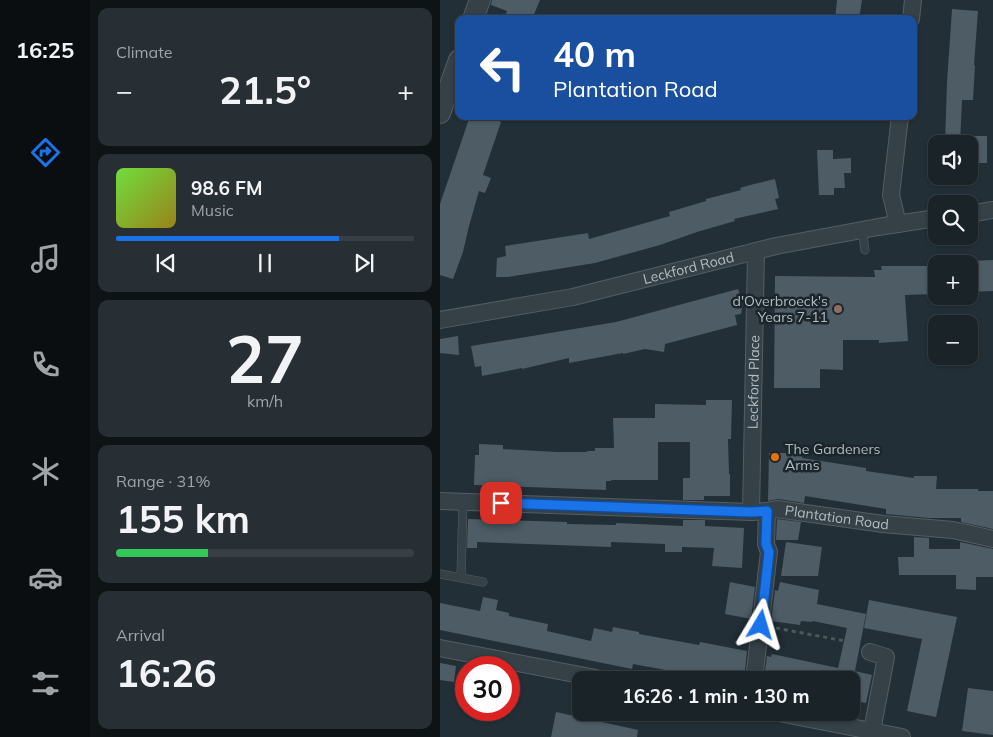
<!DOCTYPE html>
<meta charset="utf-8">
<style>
body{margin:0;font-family:Mulish,sans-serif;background:#272f34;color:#f1f3f6;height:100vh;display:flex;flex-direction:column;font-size:19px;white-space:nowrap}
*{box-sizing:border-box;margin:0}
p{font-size:16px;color:#9fa4a8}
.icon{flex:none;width:28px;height:28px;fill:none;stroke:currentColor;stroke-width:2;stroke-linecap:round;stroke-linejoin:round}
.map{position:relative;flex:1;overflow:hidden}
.panel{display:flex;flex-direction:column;gap:8px;padding:8px;background:#0e1316;width:350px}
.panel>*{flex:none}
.hud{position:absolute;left:15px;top:15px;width:462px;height:105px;border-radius:10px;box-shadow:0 1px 4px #0004,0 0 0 1px #384045;background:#1a4fa0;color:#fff;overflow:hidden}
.fabs{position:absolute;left:488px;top:135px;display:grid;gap:10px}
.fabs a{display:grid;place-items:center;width:50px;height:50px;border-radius:10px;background:#1a2328;box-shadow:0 1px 4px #0004,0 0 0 1px #384045;font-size:25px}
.speed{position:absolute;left:15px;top:656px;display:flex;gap:10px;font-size:25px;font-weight:700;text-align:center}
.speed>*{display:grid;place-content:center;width:65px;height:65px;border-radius:50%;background:#1a2328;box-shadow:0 1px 4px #0004,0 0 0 1px #384045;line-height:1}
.speed .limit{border:8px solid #d22;background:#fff;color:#111}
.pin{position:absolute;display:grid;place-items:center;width:42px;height:42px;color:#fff;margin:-21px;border-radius:10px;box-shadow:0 2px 8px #0006}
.me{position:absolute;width:55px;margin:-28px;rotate:7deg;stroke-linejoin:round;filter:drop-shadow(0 0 4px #0008)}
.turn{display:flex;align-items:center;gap:18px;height:105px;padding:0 15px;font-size:22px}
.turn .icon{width:65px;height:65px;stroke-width:2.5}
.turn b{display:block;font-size:35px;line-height:42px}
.big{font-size:38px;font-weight:700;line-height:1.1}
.panel .card{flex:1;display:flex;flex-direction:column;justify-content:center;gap:8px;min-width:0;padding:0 18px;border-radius:10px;background:#272f34}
.panel .dial{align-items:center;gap:0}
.dial b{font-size:65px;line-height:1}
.song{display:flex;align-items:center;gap:15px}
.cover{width:60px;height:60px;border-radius:8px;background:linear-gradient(135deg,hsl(100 70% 55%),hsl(50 70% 35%))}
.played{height:5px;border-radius:2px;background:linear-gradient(90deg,#1a73e8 75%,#384045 75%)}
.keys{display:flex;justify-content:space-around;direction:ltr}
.heat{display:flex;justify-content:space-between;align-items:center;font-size:28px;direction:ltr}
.charge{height:8px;border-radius:4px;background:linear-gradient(90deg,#34c759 31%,#384045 0)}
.trip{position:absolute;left:132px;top:671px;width:288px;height:50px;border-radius:10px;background:#1a2328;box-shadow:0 1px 4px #0004,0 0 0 1px #384045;font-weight:700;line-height:50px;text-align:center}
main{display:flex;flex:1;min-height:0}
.tabs{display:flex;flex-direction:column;width:90px;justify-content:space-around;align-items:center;background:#0a0e10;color:#9fa4a8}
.tabs .icon{width:35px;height:35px}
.tabs .active{color:#1a73e8}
.tabs b{font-size:22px;color:#f1f3f6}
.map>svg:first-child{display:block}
.building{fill:#4d5c65}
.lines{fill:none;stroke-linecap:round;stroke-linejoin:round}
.service-casing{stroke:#535e64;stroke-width:9}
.minor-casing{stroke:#535e64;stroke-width:18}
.tertiary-casing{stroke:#535e64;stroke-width:22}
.path{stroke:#485b59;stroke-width:3;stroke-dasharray:4 4;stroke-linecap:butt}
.service{stroke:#354047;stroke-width:8}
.minor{stroke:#354047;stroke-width:16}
.tertiary{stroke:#354047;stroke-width:20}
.route-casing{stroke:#114b97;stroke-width:12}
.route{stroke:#1a73e8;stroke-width:9}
.education-dot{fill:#8d6e63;stroke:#1b252b;stroke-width:2}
.food-dot{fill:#e8710a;stroke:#1b252b;stroke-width:2}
.labels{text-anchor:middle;stroke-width:5;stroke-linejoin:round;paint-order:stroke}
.street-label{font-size:14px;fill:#b0bcc3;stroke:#1b252b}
.poi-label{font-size:14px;fill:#b0bcc3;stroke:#1b252b;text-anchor:end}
</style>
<main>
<nav class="tabs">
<b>16:25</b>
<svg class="icon active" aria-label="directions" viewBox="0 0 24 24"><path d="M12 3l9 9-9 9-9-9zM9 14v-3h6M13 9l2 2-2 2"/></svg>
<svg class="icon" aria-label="music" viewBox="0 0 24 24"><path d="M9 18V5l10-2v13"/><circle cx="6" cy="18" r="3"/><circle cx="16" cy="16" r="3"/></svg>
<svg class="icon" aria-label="phone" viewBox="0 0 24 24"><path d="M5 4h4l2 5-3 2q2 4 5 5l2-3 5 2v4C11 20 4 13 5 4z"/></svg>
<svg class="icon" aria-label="climate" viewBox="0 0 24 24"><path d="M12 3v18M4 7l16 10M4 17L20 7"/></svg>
<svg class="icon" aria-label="car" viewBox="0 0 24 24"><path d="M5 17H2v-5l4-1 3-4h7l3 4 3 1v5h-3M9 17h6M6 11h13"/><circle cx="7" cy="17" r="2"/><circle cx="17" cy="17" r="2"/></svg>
<svg class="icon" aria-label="filters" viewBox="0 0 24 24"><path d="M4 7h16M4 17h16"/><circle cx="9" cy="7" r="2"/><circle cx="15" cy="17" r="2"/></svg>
</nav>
<section class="panel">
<div class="card"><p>Climate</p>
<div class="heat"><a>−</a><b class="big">21.5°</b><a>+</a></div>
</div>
<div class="card">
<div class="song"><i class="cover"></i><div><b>98.6 FM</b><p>Music</p></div></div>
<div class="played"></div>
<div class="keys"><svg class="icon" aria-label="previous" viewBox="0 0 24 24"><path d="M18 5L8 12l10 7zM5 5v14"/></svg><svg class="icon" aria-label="pause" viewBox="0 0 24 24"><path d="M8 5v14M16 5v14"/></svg><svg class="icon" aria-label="next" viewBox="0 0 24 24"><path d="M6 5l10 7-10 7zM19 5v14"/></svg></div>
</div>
<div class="card dial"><b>27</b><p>km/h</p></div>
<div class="card"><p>Range · 31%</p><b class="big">155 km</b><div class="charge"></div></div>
<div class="card"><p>Arrival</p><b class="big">16:26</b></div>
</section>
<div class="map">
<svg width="553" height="737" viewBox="0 0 553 737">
<rect width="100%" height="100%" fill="#222f36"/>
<g class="building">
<path d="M52,0H100L92,19H64L67,11L51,5Z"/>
<path d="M397,0H422L419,19H395Z"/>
<path d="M512,9L538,11L534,65L535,66L533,100H522L520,144H505L507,82Z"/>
<path d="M30,116H59L58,120L61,122L43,175L51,178L45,193L39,191L29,226L23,252L13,279L0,275V204Z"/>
<rect x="529" y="136" width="18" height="27"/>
<path d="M377,150H393V159L411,158V173H404L405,188H394V195H379Z"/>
<path d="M335,179L339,198L335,199L338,209L294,219L295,221L257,232L220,245L155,263L68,277H56L57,258L66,256L65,246L148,233L149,239L230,216L229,212L266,201V199L301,190L300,188L310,185Z"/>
<path d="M553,260V291L529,292V261Z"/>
<path d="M441,266H496V294L465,295L468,341L439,343V340H403V370L380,369V388H334L335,276L435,277L434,270H442Z"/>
<path d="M298,289L303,302L301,314L295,315L297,325L225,344L224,352L205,349L183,354V353L129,363V358L82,369V368L42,376L41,366L35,367L31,346L176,322Z"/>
<path d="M18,336L19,355L0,353V339Z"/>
<path d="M266,400H292L291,439H288L289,474H290V496H264V500H243V478H250V442H218V480H171V481H166V490L34,485L35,455H39V444L63,445V449L116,452H147V451H155V448H174L173,418H215V404L266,405Z"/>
<path d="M329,453H362V458L426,468V471L474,478V476H497L496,489H538V491H553V529L521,522V518H489L446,514V509L365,496L364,503L338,499L328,501Z"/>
<path d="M28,519L127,522V524L176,525V523L243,526V520H265V526L304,528L302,568L272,566L274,548L242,547V552H225V544L171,542V547L37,542V548H27Z"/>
<path d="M337,519L361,522L358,540H336Z"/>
<path d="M474,537L489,538V549H520V542L553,549V577H536V590L516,589V575H459L458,557H474Z"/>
<path d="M346,542L382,547L378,576H341Z"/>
<path d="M290,582L315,587L311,619L285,614Z"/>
<path d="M340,582L379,590L377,604L426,614L415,671L432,675L426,703L411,700V680H324L327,656L331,657L332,654L398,668L407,628L373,621L372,622L361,621L360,625L331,621L335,590L338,591Z"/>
<path d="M43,597L58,600L56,610L69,613V616L108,624L107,631L151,641L154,628L172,632L173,627L199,632V634L259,645L260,642L307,651L304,680H289L248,672L247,674L193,664L192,669L0,630V603L40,611Z"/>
<path d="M429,600L517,617L496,717L467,711L482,639L424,628Z"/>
<path d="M0,663L16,666L14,682L0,680Z"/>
<path d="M528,688L553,691V735L522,731Z"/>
<path d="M116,712L198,730L197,737H111Z"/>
</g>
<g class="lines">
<g class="service-casing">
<g id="service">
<path d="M422,230L425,250"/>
<path d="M0,574L43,582"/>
<path d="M21,578L23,502"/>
</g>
</g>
<g class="minor-casing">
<g id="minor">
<path d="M471,19L473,0"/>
<path d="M529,214L553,210"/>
<path d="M458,224L451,195L460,116"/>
<path id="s1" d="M0,320L133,297L336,246L438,227L496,218"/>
<path id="s2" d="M0,501L311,512L327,511L337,509L443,524L513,530L553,539"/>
<path id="s3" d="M311,512L316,251"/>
<path d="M0,648L166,680"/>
<path d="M430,652L446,657L432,731"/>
<path d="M314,680L329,552L326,544L327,511"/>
<path d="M334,712L462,737"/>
</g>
</g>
<g class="tertiary-casing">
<g id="tertiary">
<path d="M33,19L40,0"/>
<path d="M0,113L19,60"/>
</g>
</g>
<path class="path" d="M336,628L405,641"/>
<use href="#service" class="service"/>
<use href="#minor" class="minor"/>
<use href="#tertiary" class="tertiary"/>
</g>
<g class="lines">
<g class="route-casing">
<path id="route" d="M61,503L311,512L327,511L326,544L329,552L321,625"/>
</g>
<use href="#route" class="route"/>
</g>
<circle class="education-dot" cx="398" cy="309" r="5"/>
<circle class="food-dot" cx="335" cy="457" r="5"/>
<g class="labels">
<g class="street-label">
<text dy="5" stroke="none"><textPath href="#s1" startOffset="254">Leckford Road</textPath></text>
<text dy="5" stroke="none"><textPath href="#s3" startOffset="130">Leckford Place</textPath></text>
<text dy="5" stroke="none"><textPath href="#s2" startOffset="398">Plantation Road</textPath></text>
</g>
<g class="poi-label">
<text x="388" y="306">d'Overbroeck's<tspan x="388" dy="16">Years 7-11</tspan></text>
<text x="345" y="454" text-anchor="start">The Gardeners<tspan x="345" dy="16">Arms</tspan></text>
</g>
</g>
</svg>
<div class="fabs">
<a><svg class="icon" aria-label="sound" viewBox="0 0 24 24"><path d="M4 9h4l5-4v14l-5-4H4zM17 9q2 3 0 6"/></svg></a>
<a><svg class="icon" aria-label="search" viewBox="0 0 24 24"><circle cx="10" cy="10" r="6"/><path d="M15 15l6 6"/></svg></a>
<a>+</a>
<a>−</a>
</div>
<div class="speed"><div class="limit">30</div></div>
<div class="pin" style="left:61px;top:503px;background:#d93025"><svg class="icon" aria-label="arrive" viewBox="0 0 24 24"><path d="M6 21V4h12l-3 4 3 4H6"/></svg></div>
<svg class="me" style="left:321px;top:625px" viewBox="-20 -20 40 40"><path d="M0-17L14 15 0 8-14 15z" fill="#1a73e8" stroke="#fff" stroke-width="4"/></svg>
<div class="trip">16:26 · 1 min · 130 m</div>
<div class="hud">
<div class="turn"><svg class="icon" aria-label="left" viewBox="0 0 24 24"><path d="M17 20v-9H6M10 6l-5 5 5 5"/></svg><div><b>40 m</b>Plantation Road</div></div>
</div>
</div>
</main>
